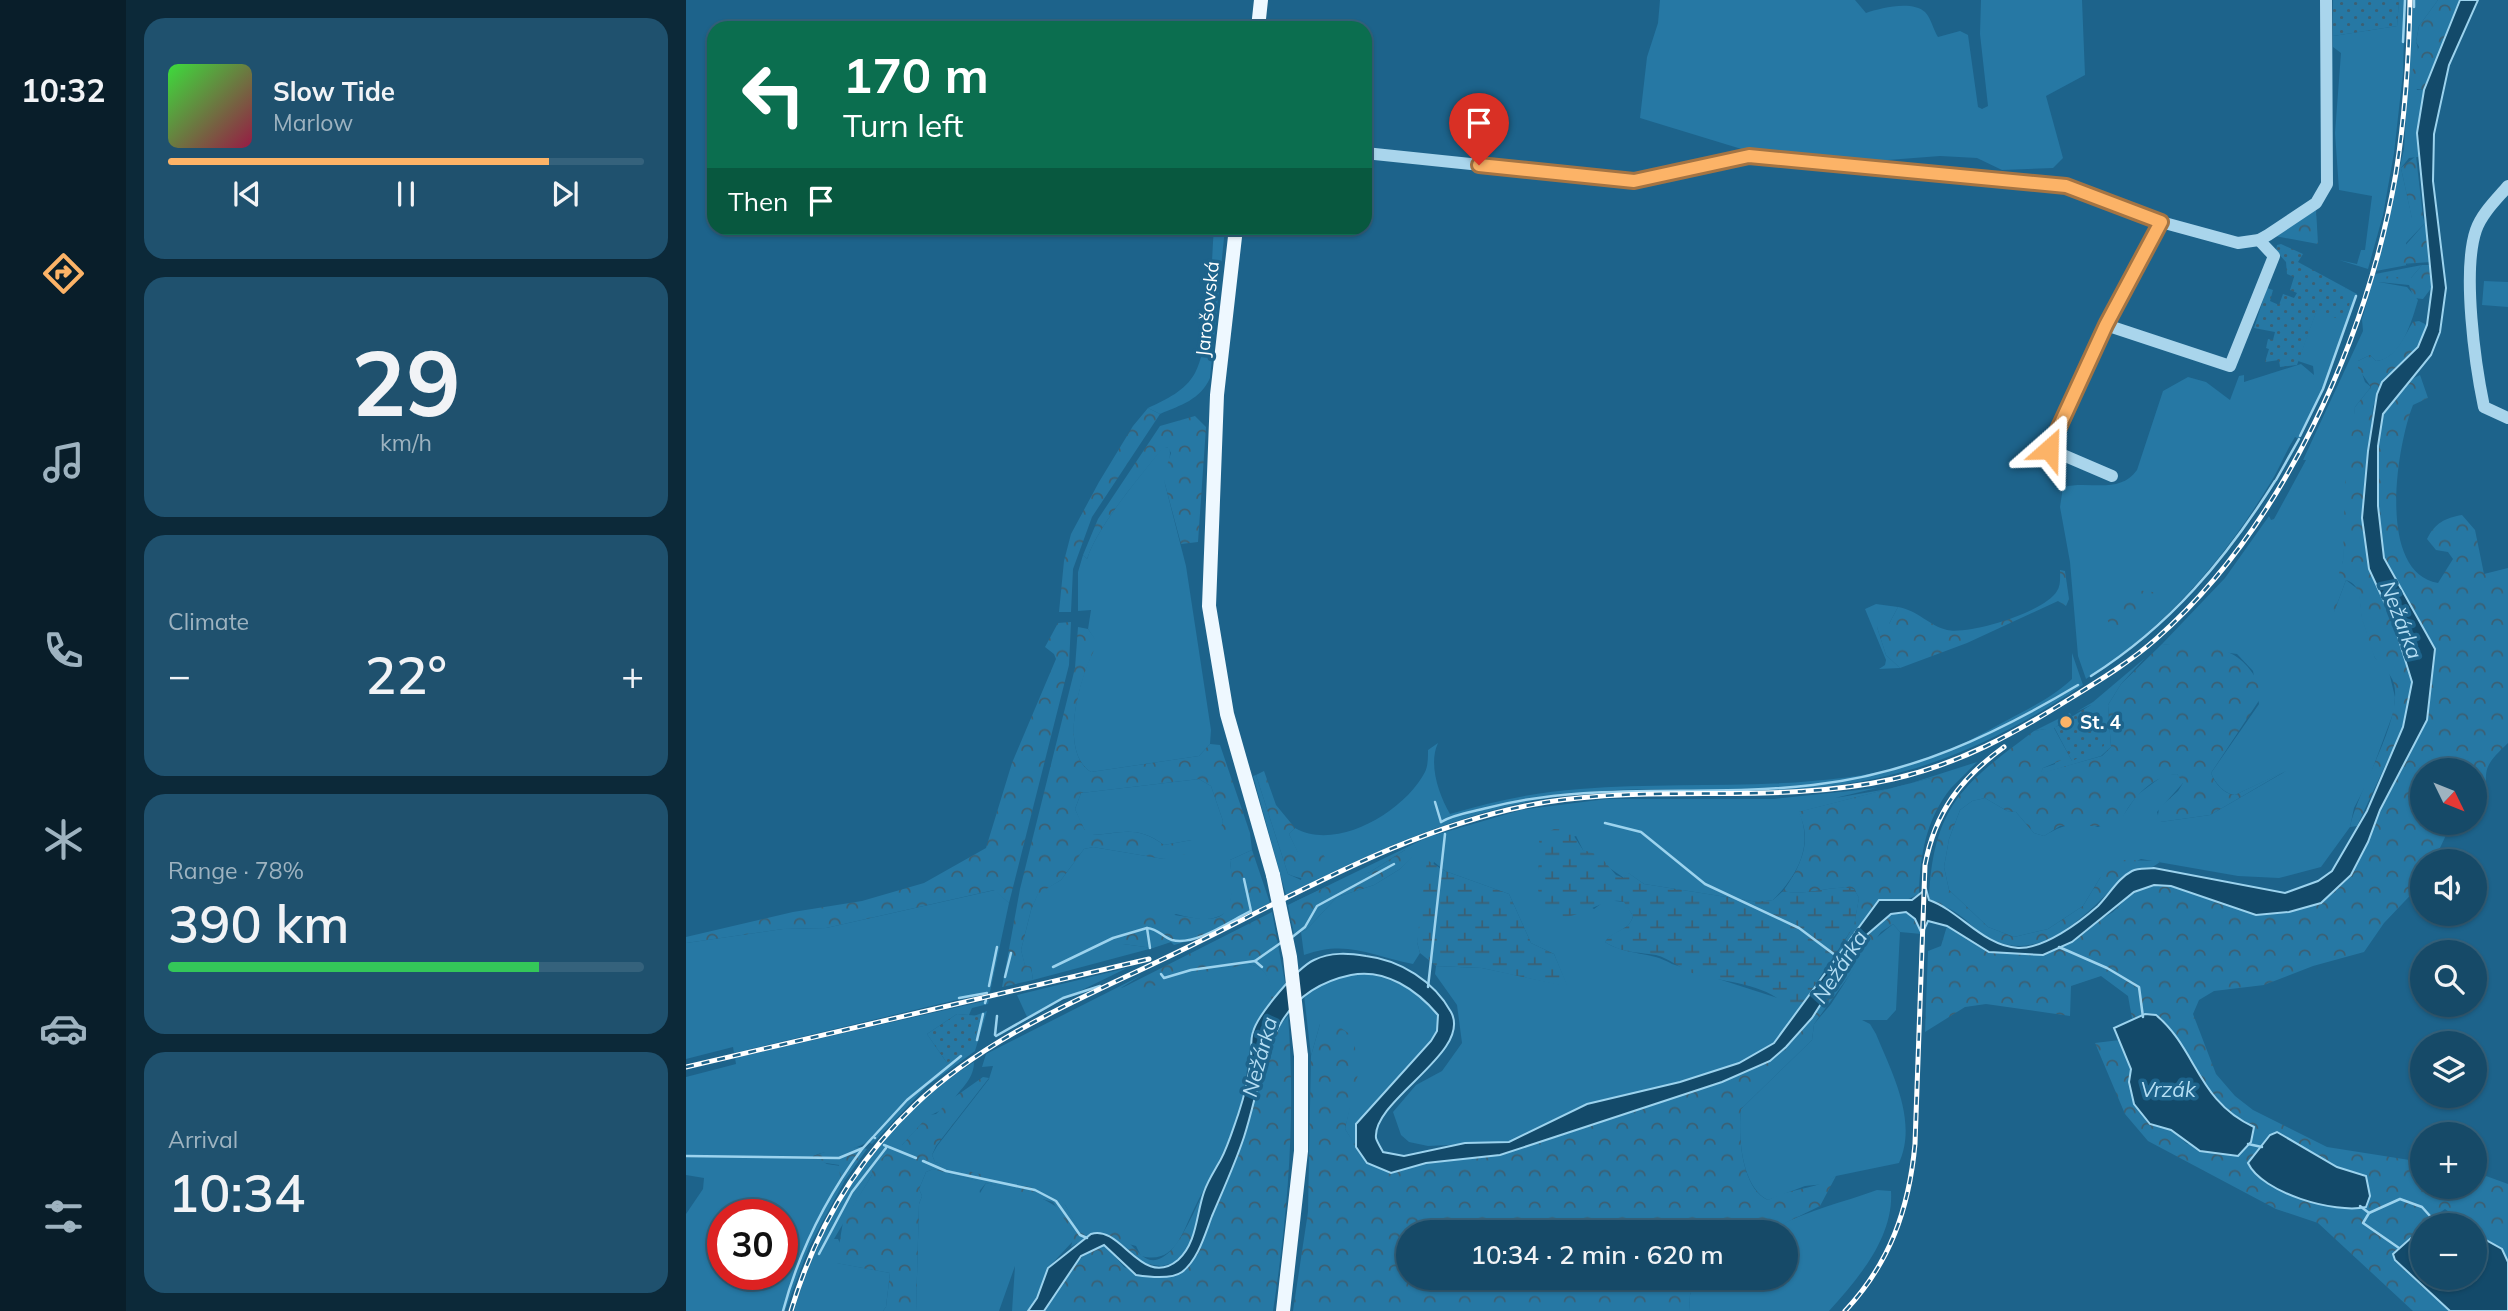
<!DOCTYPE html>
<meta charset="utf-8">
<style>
body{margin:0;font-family:Mulish,sans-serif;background:#1f516e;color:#f1f3f6;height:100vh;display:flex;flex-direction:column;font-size:26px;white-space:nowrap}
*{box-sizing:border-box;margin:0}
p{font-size:23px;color:#9eb3c0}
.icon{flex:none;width:38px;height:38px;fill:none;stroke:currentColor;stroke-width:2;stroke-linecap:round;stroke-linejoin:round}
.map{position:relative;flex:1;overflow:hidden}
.drawer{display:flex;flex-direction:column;gap:18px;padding:18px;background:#0c2939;width:560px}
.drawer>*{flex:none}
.guide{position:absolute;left:21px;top:21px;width:665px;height:214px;border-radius:21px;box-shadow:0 2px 5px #0004,0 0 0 2px #35627c;background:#0b6e4f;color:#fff;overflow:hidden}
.needle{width:46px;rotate:133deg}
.fabs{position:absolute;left:1724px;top:758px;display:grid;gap:14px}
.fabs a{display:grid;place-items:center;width:77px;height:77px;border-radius:50%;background:#164a68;box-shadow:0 2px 5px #0004,0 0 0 2px #35627c;font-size:35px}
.speed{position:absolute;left:21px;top:1199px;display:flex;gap:14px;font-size:35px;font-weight:700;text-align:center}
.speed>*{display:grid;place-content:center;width:91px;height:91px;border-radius:50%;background:#164a68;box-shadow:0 2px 5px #0004,0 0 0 2px #35627c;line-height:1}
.speed .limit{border:10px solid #d22;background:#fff;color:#111}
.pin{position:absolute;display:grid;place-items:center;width:60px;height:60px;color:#fff;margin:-72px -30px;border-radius:50% 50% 50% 0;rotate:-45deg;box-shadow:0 0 7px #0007}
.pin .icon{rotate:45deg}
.me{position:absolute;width:77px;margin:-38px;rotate:25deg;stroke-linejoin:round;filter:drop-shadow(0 0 5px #0008)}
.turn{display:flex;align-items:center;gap:24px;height:147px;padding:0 21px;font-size:32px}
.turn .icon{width:91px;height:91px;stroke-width:2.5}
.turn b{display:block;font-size:49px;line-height:60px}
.then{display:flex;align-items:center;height:66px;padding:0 21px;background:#0003;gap:14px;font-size:26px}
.big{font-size:52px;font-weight:600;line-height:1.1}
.drawer .widget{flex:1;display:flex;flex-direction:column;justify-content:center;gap:10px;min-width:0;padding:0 24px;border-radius:21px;background:#1f516e}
.drawer .dial{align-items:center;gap:0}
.dial b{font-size:91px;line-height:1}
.song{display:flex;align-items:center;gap:21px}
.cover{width:84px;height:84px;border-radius:10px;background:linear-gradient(135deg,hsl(120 70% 55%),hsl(340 70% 35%))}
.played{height:7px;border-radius:4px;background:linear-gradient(90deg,#fcb367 80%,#35627c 80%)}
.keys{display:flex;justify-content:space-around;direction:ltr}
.heat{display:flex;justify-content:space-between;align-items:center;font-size:38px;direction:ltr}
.charge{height:10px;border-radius:5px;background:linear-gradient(90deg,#34c759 78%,#35627c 0)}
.trip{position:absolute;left:710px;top:1220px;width:402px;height:70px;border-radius:35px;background:#164a68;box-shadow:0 2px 5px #0004,0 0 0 2px #35627c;font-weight:600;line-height:70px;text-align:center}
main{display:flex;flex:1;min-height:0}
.menu{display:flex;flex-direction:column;width:126px;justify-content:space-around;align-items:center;background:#091e2a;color:#9eb3c0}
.menu .icon{width:49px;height:49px}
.menu .active{color:#fcb367}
.menu b{font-size:32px;color:#f1f3f6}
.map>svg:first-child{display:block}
.grass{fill:#2678a4;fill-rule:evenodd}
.forest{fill:url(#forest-crowns);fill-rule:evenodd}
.wetland{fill:url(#wetland-marsh)}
.garden{fill:url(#garden-dots)}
.water{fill:#134a6a;stroke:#9cd3ee;stroke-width:2}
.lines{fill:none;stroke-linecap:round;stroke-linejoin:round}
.stream{stroke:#9cd3ee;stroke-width:2.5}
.minor{stroke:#a9d5ec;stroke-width:12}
.major{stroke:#eef8ff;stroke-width:14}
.rail-casing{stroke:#fff;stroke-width:5}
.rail{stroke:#1d638b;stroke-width:2.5;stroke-dasharray:8;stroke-linecap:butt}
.major-bridge{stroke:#eef8ff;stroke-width:14}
.route-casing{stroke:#a47443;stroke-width:18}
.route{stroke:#fcb367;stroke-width:12}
.poi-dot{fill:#fcb367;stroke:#1d638b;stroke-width:2.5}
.labels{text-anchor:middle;stroke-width:7;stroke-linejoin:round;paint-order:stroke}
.street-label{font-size:19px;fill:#fff;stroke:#1d638b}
.poi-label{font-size:19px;font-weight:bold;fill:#fff;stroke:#1d638b;text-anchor:start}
.water-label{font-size:21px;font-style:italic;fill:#b5def4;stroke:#1d638b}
</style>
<main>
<nav class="menu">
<b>10:32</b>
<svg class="icon active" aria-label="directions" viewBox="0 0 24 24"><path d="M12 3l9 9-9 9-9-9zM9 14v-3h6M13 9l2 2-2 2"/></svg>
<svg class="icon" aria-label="music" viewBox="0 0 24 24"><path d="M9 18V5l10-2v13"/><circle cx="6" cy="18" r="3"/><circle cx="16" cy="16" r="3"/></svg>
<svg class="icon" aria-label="phone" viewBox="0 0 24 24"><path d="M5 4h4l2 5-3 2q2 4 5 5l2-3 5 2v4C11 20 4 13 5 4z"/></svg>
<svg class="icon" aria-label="climate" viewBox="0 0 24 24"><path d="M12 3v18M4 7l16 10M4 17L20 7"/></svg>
<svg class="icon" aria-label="car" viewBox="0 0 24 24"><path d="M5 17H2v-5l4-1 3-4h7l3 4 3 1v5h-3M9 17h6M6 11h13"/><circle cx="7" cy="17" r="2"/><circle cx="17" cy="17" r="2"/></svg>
<svg class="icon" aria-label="filters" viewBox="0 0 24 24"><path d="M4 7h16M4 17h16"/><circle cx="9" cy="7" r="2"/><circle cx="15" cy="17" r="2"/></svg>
</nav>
<section class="drawer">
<div class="widget">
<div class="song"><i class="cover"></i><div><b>Slow Tide</b><p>Marlow</p></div></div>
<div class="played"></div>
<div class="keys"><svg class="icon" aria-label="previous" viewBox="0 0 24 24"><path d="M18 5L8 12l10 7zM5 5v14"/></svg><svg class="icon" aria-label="pause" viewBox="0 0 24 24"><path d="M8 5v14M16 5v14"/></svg><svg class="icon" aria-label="next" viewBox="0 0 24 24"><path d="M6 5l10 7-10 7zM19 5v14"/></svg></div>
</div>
<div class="widget dial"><b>29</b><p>km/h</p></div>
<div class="widget"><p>Climate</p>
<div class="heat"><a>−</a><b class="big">22°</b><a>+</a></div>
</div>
<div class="widget"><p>Range · 78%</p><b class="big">390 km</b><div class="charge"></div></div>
<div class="widget"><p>Arrival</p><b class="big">10:34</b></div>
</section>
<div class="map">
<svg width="1822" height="1311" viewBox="0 0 1822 1311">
<defs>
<pattern id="forest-crowns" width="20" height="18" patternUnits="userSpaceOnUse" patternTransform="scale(1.75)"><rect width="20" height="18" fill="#2678a4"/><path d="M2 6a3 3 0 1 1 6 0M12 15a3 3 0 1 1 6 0" fill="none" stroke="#3b6074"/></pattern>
<pattern id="wetland-marsh" width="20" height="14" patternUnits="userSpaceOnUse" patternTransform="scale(1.75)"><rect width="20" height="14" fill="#2678a4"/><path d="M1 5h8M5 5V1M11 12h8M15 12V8" fill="none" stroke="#3b6074"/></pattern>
<pattern id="garden-dots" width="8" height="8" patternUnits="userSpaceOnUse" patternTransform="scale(1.75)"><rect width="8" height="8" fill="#2678a4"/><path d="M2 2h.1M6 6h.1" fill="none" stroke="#3b6074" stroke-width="1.8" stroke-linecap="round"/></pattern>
</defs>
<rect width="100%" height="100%" fill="#1d638b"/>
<g class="grass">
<path d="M974,0H1169L1180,13C1194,8 1226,0 1239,12C1245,18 1247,29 1252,37L1274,31L1282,35L1292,107L1296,109L1302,106L1294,34L1295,0H1396L1399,75L1360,96L1377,158L1367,168L1316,170L1291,158L1254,156L1176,162L1062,151L954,118L961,57L972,23Z"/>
<path d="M1713,0H1719L1717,73L1708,153L1697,215L1682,269L1653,260L1671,264L1675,250H1679L1686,196L1653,190L1649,133L1655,53L1647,47V36L1711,26Z"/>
<path d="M1727,0H1752L1733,26L1730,42C1735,53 1729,61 1727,72C1727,77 1730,85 1731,90H1738L1732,157L1723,158L1715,168L1726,218L1737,217L1739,223L1720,243V265L1727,264L1690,271L1718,149Z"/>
<path d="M528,228H539L524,378C514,400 495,405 474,414L462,408C481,399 499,391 509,373C525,344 525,263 528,228Z"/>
<path d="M1736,265L1725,278L1693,282L1721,287L1732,300C1726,320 1716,359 1690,361L1684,355L1672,361L1679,382L1685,387L1669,407L1657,561L1648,612L1660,580L1673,590L1676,617L1689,658L1703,672L1709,697L1708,711L1682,781L1668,808L1664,827L1635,867L1593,878L1552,876L1455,859L1414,878L1397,906L1362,929L1328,937L1302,927L1263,890L1258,867L1263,839L1274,810L1286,801L1299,798L1321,811L1330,812L1348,833L1358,836C1375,825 1393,820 1412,827L1436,817L1451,795L1467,783L1478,775L1491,774L1498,782L1471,812L1474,822L1524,815L1600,771L1549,795C1538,794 1529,783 1525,773L1573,704L1567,671L1551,654L1476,644L1539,578L1583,516L1585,520L1588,519L1620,460H1617L1677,331L1676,319L1689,274Z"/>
<path d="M1798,281L1822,282V307L1796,305Z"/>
<path d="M1660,288L1671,294L1637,389L1613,439L1609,437C1599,453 1595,465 1585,482C1537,561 1478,629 1400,679L1392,656L1384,562L1374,507L1377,487C1404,480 1433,495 1451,470L1477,391L1502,377L1520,382L1544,400L1553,376L1558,375V382L1615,364L1628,375L1627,366L1612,361L1631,309Z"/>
<path d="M483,447C487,458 478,471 479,484L500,566L525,730L524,744L513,756L405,772C371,751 395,672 411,643L402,629L405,610L392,611V572L397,555L401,559C412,525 453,478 476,448Z"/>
<path d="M1190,604L1212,607L1203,624L1191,627L1200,655L1214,668L1193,669L1199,665L1200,660L1179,609Z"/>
<path d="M1386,653L1397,685C1287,758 1198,790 1064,791C1008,791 950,786 894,793C783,807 699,846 600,895L567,776L570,775L602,874L615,880L620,852L612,853L603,834L609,828C651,852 719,811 739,772C742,766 742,757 742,750L752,743C742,764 753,795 764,814C807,801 850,792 894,789C1005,780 1119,794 1227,764C1258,755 1286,739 1314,724C1338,711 1366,698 1386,679Z"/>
<path d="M1459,658L1435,684L1422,705L1425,747L1415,756L1354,774L1357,768L1369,764L1359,729L1348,731L1384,713L1386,717L1368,728L1386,761L1405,705L1390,712L1407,702Z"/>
<path d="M1291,762L1265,788L1253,776L1113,812C1128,846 1111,876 1087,900L1072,902L958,884L942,873L938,878L897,850L890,836L857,849L852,870L908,909L920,900L939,902L947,916C943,932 927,930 919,942C941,956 965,951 986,964L1095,999L1104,1007L1106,1019L1088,1043L1053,1063L994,1082L901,1104L823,1142L742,1146L723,1142L715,1135L707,1112L730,1085L756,1071L776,1043L771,1005L749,974L750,966L796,968L881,986L868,954L845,943L823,894L759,871L748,862L731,942L734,953L727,964C686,956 661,939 618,955L615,932L620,930L651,897L688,885L714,869L732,850H719L684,872L602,905L742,837L835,810L920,799H1088L1191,788L1149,798L1213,787Z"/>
<path d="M513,779L525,786L537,821L534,833H564L566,850L544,860L547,887L543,910C526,924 510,919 490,914L437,944L467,948L347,980L345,967L339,966L335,950L345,910L352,893L375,880L398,849L407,847L478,859L506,840L478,845C449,823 433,835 400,835L389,809L395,793Z"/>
<path d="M309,890L323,903L304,992L48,1053L47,1047L0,1059V943L97,929L140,928Z"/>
<path d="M1207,924L1214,932L1210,1010L1201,1020H1176L1184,1024L1190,1034C1206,1073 1232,1121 1213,1163L1150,1176L1139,1184L1119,1186L1082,1200C1055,1187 1052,1135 1055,1109L1126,1040L1128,1024L1145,1004L1184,943Z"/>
<path d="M561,964C577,965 585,977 586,993C587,1010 568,1026 565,1042C561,1065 560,1088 553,1111C543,1146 524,1176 508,1209C496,1233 489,1265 455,1256L450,1246L394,1231L379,1205L249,1162L246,1155L251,1146L303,1079L307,1066L296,1067L300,1054L456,975L435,988Z"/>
<path d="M441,968L341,1017L331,995Z"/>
<path d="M675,973C708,978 730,989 752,1015L751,1031L745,1041L670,1124V1147L659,1129L664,1105L634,1024L625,1056L618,995L641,980Z"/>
<path d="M303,1000L302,1004L286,1008L283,1015L271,1014L241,1034L261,1063L293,1016H288L301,1011L289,1051L241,1086L186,1144L181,1142C165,1153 145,1148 127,1156L141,1164L155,1166L154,1176L159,1180L123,1247L99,1311H0V1214L17,1189L18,1178L0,1175V1077L50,1064L49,1058ZM37,1214H96V1274H37Z"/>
<path d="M288,1062C288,1082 271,1090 264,1106L243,1116L216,1145L186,1169V1175L148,1239H152L155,1245L151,1263L204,1273L200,1307L197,1311H108C137,1211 199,1117 288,1062Z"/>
<path d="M247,1169L292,1181L294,1193L300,1183C333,1192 384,1196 389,1239L362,1268L351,1298L342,1311H326L329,1266L313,1311H230L233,1204L236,1196L233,1189L240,1172Z"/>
<path d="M1191,1190L1205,1191C1208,1237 1172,1279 1143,1311H1003L1004,1295L1010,1278H1101V1232H1081C1118,1211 1152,1204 1191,1190Z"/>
</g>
<g class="forest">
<path d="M1752,0H1773L1738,90L1724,88C1726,76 1728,56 1733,47L1730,42L1733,26Z"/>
<path d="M1730,156L1737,217L1732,220L1726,219L1715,168Z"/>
<path d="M1630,209L1632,244L1589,236Z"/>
<path d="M1739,223L1745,262L1716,264L1717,248Z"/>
<path d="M1736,265H1745L1746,287L1737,299L1728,298L1723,285L1693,282L1695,276L1725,278Z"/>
<path d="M1733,321L1741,325L1732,347L1696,382L1687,407L1676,518L1683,569L1707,621L1726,682L1717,727L1671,826L1664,827C1672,788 1717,720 1708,684C1705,672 1695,667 1689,658C1684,647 1681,633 1677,622C1672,607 1678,585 1660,580L1648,612L1640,613L1657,561L1659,484L1669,407L1685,387L1672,368V361L1684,355L1690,361C1710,359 1718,336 1727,322Z"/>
<path d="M1734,375L1742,398L1727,405C1711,445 1690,572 1752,583L1767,559L1762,552L1750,550L1741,539C1749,523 1759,518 1776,515L1789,530L1798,574L1822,568V743C1791,772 1803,770 1799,807L1789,816L1788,770H1736V822L1780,823L1760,835L1748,861H1736V883L1698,923L1678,952L1627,966L1578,985L1528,991L1513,1000L1507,1014L1530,1074L1549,1096L1567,1110L1641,1147L1736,1162V1186H1788L1789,1172L1822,1184V1262C1814,1247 1807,1242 1791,1237L1788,1225H1781L1759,1209L1736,1225L1707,1254L1764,1311H1727L1632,1223L1590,1209L1462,1141L1439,1114L1409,1043L1434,1040L1445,1069L1443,1083L1448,1104L1464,1124L1485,1130L1501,1144L1562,1147L1568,1127C1532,1110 1515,1080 1495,1047C1489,1037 1483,1023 1472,1016C1464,1011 1454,1016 1446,1018L1442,996L1415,976L1385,986L1384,1016L1300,1004L1279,1007L1239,1032L1242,951L1255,946L1261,926L1273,933L1357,955L1427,912L1448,891L1468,885L1485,886L1532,901L1603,912L1682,842L1694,810L1741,719L1749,649L1698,558L1692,506V446L1696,417L1720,382ZM1591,1132L1651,1167L1680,1176L1655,1208L1609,1195L1562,1163L1584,1135Z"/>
<path d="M462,408L474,414L406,517L387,569L385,612H373L378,561L385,534L413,482L447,426Z"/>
<path d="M509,416L520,427L512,542L495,544L479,484L478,474L485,453L482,447L476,449C453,478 412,525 401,559L397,555L412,519L474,426Z"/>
<path d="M1374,570L1379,571L1383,599L1380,606L1372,601L1281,643L1214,668L1200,655L1191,627L1195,623L1203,624L1212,607C1231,610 1244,626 1261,630C1284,635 1359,612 1371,591C1375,585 1374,577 1374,570Z"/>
<path d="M1442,589L1475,593L1476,598L1454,619L1426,627L1419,617Z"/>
<path d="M385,622L383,665L323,903L308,890L140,928L97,929L0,943V937L107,912L176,901L238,883L300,848L326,763L370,659L368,654L359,647L372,623Z"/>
<path d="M392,627L402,629L412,643C395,672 371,751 405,772L513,756L524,744L534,745L564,833H533L537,821L525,786L513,779L395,793L389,809L401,835C434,835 448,823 478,845L506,840L513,851L478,859L407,847L398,849L375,880L352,894L345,910L335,950L339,965L345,967L347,980L316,987L334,889L389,668Z"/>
<path d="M1476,644C1529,649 1553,640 1578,693L1525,773C1529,784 1538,794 1549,795L1603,769L1524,815L1474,822H1471L1473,808L1492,791L1497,783L1491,774C1464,776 1442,802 1433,826H1374L1358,836L1348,833L1330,812L1321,811L1299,798L1286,801L1274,810L1263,839L1258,867L1263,890L1302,927L1328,937L1362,929L1397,906L1414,878L1435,860L1475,861C1462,873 1448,868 1433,882C1400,914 1357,963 1306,940C1292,934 1284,922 1272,914C1264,908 1252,904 1243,900C1247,806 1277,784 1348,731L1359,729L1372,742L1378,759L1357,768L1355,773L1416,756L1425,747L1422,705L1435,684Z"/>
<path d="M578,771L590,805L609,828L603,834L612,852L625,848L634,850L639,857L637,871C623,881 617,880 602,874L570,775Z"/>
<path d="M1253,776L1260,778L1265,788C1240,819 1234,855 1233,894L1218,901L1193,900L1144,966L1168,925L1173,898L1168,889C1145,884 1123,897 1097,891C1114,868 1128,840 1112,812Z"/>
<path d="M730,847L733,850L714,869L688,885L651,897L620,930L608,934L602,905L651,882L684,872L719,850Z"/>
<path d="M566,850L584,903L506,940L488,945L485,942L467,948L437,944L435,937L462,912C519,915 554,943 544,860Z"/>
<path d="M586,912L600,988L585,1001C587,983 580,965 561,964L454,989H434Z"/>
<path d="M1220,912L1229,919L1236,934L1214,932L1207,924L1195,932L1128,1024L1126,1040L1055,1109C1052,1135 1055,1188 1082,1200C1103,1188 1130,1190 1150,1176L1134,1206L1081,1232H723V1278H1010L1004,1295L1003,1311H607L622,1212L625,1056L634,1024L655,1028L668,1037L672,1074L659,1129L681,1163L705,1173L740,1163L814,1155L1084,1061L1126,1018L1176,939L1205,914Z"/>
<path d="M602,1016C610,1115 602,1213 587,1311H358C375,1285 387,1254 419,1245L438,1267L461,1277L509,1257L558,1138L587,1034Z"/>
<path d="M297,1077L303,1078L250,1146L246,1155L249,1162L369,1194L379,1205L394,1230L406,1226H428C437,1235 446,1247 455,1255C484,1280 508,1208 518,1192L506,1239L498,1254L488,1263L475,1266L454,1263L429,1238L410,1232L385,1247L388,1234L367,1202L300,1183L291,1194V1181L247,1169L240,1172L233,1189L236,1196L233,1204L230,1311H197L200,1307L204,1273L150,1263L157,1222L186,1175V1169L209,1145H216L243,1115L250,1114L260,1104L263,1105V1101Z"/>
<path d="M174,1147L181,1149L159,1180L154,1176L153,1165L127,1161V1156L148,1149Z"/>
</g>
<g class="wetland">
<path d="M868,829L884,830L897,850L913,855L930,875L938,878L941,872L958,884L1072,902L1087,900L1097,891C1124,897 1145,884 1168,889L1173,898L1168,926L1106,1019C1098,984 1039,983 1009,974C996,970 983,958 970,955C951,952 936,953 919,942C927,929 943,932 947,916L938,902C912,893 879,940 856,900C844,880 859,858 852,837Z"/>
<path d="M741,860L759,871L823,894L845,943L868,954L882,987L796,968L750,966L734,953L731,942Z"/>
</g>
<g class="garden">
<path d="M1647,0H1713L1711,26L1647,36Z"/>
<path d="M1595,244L1617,254L1612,262L1660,288L1655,294L1665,298L1659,322L1631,310L1611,365L1594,367L1593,360L1579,362L1583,349L1580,348L1582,339L1587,340L1589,332L1568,328L1581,288L1587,290L1584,301L1593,305L1597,294L1608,298L1611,293L1604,290L1608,277L1601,274L1600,262L1590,251L1591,245Z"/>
<path d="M1405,705L1417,734L1418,746L1386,761L1368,727L1383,723L1382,719Z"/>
<path d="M271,1014L294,1016L288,1042L261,1063L241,1034Z"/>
</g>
<g class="water">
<path d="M1774,0H1792L1763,65L1748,134L1747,181L1760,288L1754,332L1745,355L1697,414L1692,446V506L1698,558L1749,649L1741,720L1694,810L1682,842L1665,875L1635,903L1603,912L1570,915L1485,886L1468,885L1448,892L1386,942L1357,955L1303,952L1261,926L1242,921L1236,934L1229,919L1220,912L1205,914L1176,939L1126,1018L1100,1047L1084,1061L1036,1082L814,1155L740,1163L705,1173L681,1163L670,1147V1124L745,1041L751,1031L752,1015C731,990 699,968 665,975C579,993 580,1069 558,1137C549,1164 537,1190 526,1216C519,1234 512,1260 496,1272C485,1280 463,1277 450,1275L418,1245L395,1256L358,1311H342L351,1298L362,1268L405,1234C435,1224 456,1290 492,1260C511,1243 510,1215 518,1192C522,1180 529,1170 535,1159C542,1146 547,1129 552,1115C558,1097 563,1076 565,1058C566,1049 564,1040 567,1032C572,1014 611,968 628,960C645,952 662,953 680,956C714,960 748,981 765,1012C787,1052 686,1100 690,1138C691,1142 695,1148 697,1152L718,1156L779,1143L823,1142L901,1104L994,1082L1053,1063L1088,1043L1193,900H1226L1240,889L1243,900C1274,911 1297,946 1332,948C1358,949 1394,922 1412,906C1423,895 1432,878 1446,871C1452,868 1462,869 1468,868L1599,893L1632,881L1646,871L1681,811L1717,727L1726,682L1707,621L1683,569L1676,518L1682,451L1691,394L1696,382L1732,347L1741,325L1746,287L1731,133L1738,90Z"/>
<path d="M1459,1014L1470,1015C1511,1049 1511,1101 1568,1127L1565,1142L1552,1156L1514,1151L1485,1130L1464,1124L1448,1104L1443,1082L1445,1069L1428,1028Z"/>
<path d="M1591,1132L1651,1167L1680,1176L1684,1196L1680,1207C1649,1214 1576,1193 1562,1163L1584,1135Z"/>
<path d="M1736,1228V1278H1788L1789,1234L1816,1249L1822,1262V1311H1764L1709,1260L1707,1254Z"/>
</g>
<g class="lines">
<g class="stream">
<path d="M1728,7V0"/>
<path d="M1717,42L1719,0"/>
<path d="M1614,436L1637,389L1670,296"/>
<path d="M1590,480L1613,439"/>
<path d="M1405,676C1484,626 1540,559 1589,481"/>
<path d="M749,802L755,822"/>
<path d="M755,822C768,814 786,812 801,808C908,780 1018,798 1127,785C1226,774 1308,735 1392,685"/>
<path d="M919,823L955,832L1019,884L1113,928L1153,958"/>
<path d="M605,938L619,927L631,906L708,864"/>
<path d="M1373,947L1421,968L1453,987L1457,1017"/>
<path d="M464,948L461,928C473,929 476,937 486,940C510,946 544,921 565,911L558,879"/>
<path d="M569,961L596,942"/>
<path d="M367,967L427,938L461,928"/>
<path d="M475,974L478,978L505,970L569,961L576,967"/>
<path d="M319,977L325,953"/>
<path d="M303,986L311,947"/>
<path d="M742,987L759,834"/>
<path d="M273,998L301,993"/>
<path d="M299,1003L300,1000"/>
<path d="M309,1035L311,1016"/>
<path d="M310,1036L377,998L414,986"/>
<path d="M291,1040L297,1014"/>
<path d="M188,1136L221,1100L275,1056"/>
<path d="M1562,1144L1576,1147"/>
<path d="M198,1145L230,1158"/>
<path d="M0,1156L153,1158L177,1148L187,1137L189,1138"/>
<path d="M237,1161L260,1171L349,1190L370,1201L394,1235L401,1238"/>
<path d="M1674,1206L1683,1213L1677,1223L1713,1248"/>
<path d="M1683,1213L1714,1199L1736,1207L1752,1225"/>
<path d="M133,1254L166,1192L200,1148"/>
<path d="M97,1311C113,1251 139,1199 176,1149"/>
</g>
<g class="minor">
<path d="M679,153L948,181L1063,156L1380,186L1475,222L1552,243L1573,240L1582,235L1630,203L1641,184L1640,0"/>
<path d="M1822,186C1811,199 1796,213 1790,230C1776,271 1789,364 1798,407L1822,418"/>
<path d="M1475,222L1420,325L1544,366L1588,256L1573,240"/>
<path d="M1420,325L1363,449L1426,476"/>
</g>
<g class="major">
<path d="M572,28L575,0"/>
<path d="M550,228L531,395L523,606L541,714L587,875"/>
<path d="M597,1311L615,1151V1056"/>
</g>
<g class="rail-casing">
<g id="rail">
<path d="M0,1067L463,959"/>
<path d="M105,1311C128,1233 169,1162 229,1105C304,1033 405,995 498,949C614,892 732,823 861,802C976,784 1093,805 1207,779C1273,764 1328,734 1385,698C1414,680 1444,662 1470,639C1598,526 1681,339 1710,173C1719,116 1723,58 1724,0"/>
<path d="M1159,1311C1204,1263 1223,1209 1229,1144L1239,865C1249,812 1275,778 1318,747"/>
</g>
</g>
<use href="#rail" class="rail"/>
<path class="major-bridge" d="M587,875L604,957L615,1056"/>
</g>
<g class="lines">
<g class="route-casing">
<path id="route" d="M793,165L948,181L1063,156L1380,186L1475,222L1420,325L1363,449"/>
</g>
<use href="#route" class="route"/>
</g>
<circle class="poi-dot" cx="1380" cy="722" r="7"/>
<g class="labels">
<g class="street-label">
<text transform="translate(521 309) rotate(-84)" y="7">Jarošovská</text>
</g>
<g class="poi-label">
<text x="1394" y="729">St. 4</text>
</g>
<g class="water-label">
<text transform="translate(1715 620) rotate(69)" y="7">Nežárka</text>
<text transform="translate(1154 967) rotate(-57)" y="7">Nežárka</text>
<text transform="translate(574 1057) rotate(-75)" y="7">Nežárka</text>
<text x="1482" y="1097">Vrzák</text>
</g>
</g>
</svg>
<div class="fabs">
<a><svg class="needle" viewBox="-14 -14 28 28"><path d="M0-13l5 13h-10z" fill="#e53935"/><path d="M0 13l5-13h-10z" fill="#9eb3c0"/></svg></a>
<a><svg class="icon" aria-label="sound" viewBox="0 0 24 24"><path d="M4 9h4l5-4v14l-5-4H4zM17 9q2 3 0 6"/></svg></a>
<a><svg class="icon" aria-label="search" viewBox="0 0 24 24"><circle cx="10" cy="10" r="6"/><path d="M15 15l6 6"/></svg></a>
<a><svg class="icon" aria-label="layers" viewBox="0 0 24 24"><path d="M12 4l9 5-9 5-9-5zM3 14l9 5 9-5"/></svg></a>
<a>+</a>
<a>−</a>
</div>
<div class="speed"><div class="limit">30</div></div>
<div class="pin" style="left:793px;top:165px;background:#d93025"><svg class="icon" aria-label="arrive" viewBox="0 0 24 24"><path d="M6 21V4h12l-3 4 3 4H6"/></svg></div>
<svg class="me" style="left:1363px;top:449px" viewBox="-20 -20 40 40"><path d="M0-17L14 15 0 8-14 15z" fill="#fcb367" stroke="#fff" stroke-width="4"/></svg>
<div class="trip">10:34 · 2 min · 620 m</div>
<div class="guide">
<div class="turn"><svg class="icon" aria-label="left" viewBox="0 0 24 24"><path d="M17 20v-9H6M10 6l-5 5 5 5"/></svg><div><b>170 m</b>Turn left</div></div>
<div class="then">Then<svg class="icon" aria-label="arrive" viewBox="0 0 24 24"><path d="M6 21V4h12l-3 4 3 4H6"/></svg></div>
</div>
</div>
</main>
